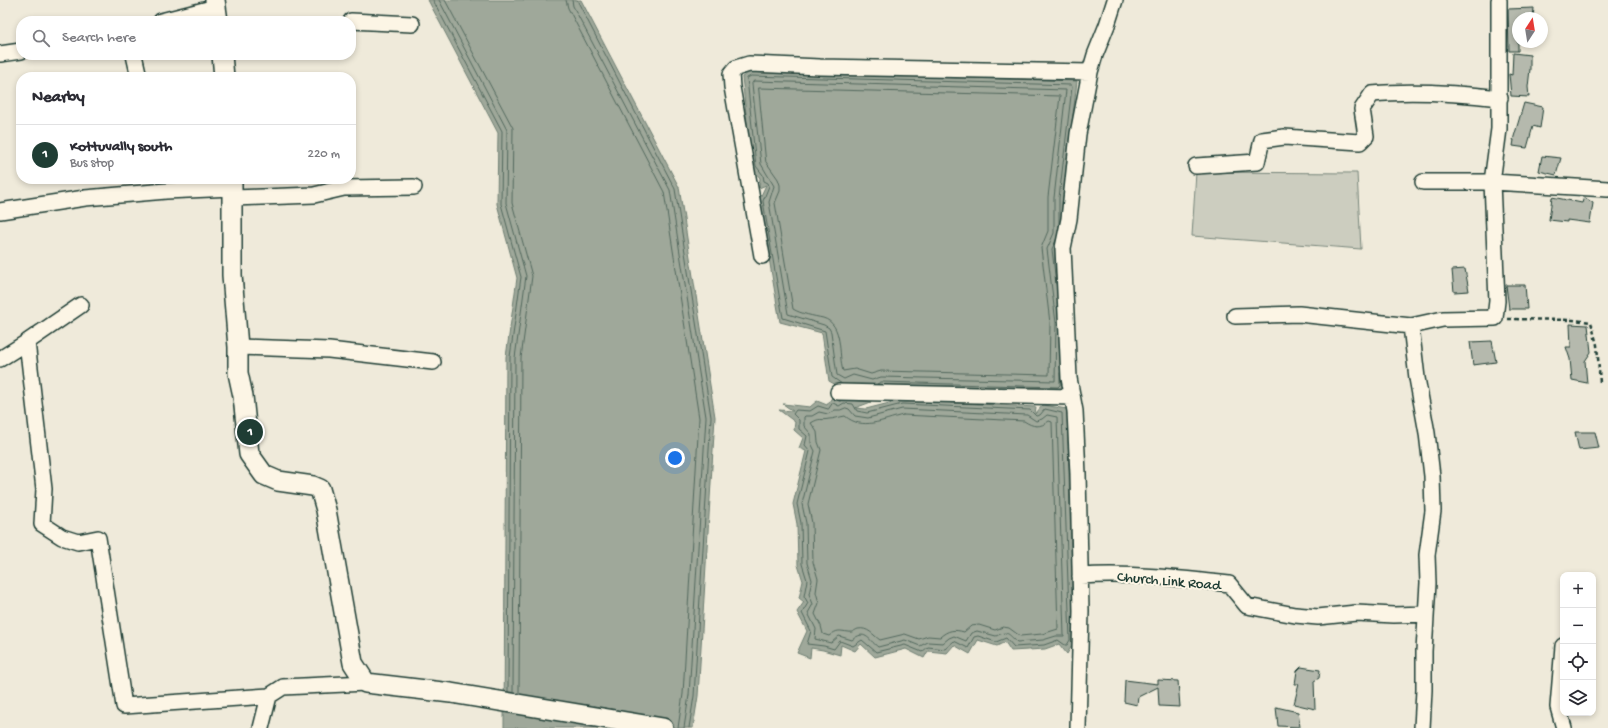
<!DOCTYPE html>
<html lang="en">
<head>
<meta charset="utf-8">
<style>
	body { margin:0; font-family:"Gochi Hand",sans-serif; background:#f7f7f7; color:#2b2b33 }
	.controls { position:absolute; right:12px; bottom:12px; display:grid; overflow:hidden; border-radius:8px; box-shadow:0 2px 6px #0003 }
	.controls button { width:36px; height:36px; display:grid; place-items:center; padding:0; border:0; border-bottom:1px solid #e1e1e2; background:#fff; color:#2b2b33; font:20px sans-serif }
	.compass { position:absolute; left:1512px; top:12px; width:36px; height:36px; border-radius:50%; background:#fff; box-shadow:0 2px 6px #0003; rotate:12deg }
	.you { position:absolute; left:675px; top:458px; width:14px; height:14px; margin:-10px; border:3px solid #fff; border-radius:50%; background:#1a73e8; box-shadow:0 0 0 6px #1a73e833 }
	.badge { display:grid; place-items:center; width:26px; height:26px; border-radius:50%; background:#1f3d34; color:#fff; font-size:13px; font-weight:700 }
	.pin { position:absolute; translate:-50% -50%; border:2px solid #fff; box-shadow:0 1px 4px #0006 }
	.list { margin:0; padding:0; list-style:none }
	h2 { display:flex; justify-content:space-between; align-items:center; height:52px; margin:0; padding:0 16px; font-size:17px }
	h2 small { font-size:13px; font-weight:400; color:#7c7c81 }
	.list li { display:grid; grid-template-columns:26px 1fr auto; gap:12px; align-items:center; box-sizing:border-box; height:60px; padding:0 16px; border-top:1px solid #e1e1e2 }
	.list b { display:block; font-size:15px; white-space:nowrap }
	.list p { margin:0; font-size:13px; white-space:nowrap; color:#7c7c81 }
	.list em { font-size:13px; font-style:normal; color:#7c7c81 }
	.icon { flex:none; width:22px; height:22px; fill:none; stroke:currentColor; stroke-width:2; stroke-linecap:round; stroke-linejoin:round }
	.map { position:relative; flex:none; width:1608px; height:728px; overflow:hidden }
	.search { position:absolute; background:#fff; box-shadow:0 2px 6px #0003; left:16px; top:16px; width:340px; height:44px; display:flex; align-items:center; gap:10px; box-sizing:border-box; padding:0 14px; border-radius:16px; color:#7c7c81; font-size:15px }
	.panel { position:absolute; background:#fff; box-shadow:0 2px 6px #0003; left:16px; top:72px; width:340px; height:112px; border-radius:16px }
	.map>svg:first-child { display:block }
	.green { fill:#cccdbf; stroke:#76857a }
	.water { fill:#9fa89a; stroke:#6c7d71 }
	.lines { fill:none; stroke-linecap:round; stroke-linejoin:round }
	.shore { stroke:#52685d; stroke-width:1 }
	.building { fill:#b5b9ad; stroke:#1f3d34 }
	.minor-casing { stroke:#1f3d34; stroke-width:18 }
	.major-casing { stroke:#1f3d34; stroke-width:22 }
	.path { stroke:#1f3d34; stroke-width:2.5; stroke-dasharray:4 3; stroke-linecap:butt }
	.minor { stroke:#fcf5e5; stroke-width:15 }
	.major { stroke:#fcf5e5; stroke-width:19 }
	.labels { text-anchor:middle; stroke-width:4; stroke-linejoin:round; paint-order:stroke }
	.street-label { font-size:15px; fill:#1f3d34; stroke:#fcf5e5 }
</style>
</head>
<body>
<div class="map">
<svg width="1608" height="728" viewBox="0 0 1608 728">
	<rect width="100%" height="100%" fill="#efeada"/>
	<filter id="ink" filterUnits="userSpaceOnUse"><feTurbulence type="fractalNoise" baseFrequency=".025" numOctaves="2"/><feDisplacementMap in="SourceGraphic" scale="8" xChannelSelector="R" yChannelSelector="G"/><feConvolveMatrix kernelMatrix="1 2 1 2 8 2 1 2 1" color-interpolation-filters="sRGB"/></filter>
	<g filter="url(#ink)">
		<path class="green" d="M1196,172L1357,173L1361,249L1192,236Z"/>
		<path class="water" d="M428,0H581L679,187L715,417L698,696L693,728H504L506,357L517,278L497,204L498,133Z
			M750,72L1077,81L1063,198L1064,391H876L853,384L845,390L829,381L822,333L780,322L759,200L766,185L759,188L760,178L752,168L742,77Z
			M833,396L840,402L841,399L871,402L855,408L866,409L901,400L1036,407L1035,414L1043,405L1067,409L1074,642L1067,654L1059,644L1045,649L1011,651L1005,642L997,646L978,640L970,654L954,645L947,653L928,651L924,658L906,649L875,657L861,644L855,651L841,645L840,655L823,650L811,648L810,658L797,653L807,631L797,612L804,602L799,598L803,581L798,565L797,524L793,504L806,451L799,448L803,438L794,430L795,422L779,410L793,411L783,404L810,407L817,401L827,405Z"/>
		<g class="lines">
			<path class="shore" d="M433,0L502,131L501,204L521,277L510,357L508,692
				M439,0L507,130L506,203L526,276L515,358L513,693
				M445,0L513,128L512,203L532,276L521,358L519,694
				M566,0L568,8L664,192L699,418L683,694L678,728
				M572,0L573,6L670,190L706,417L689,695L684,728
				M577,0L675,189L711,417L694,696L689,728
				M754,81L1066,90L1054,198V233L1047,249L1056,323L1055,381L881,377L872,380L853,375L844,379L837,375L831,332L829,328L824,325L788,314L769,202L774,186L761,164L752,84Z
				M759,88L1060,96L1048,197V231L1041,248L1050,323L1049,375L881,371L871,374L855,369L843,371C838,355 844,324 823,318C814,316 801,314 793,309L775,203L780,191V185L778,179L766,162Z
				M1056,240L1052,249L1056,284
				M842,384L832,377L825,331L783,318L763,201L769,186L768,183L764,181L763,175L756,166L747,78L751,76L1071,85L1072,87L1059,198V226
				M877,384L881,382L1058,387L1060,385V373
				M833,403L839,406L844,403L853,404L857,411L867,413L902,404L1030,410L1036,416L1040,415L1045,409L1062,413L1070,640L1067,645H1065L1058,640L1044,645L1014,647L1006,638L996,642L978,636L974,637L968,648L954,641L945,649L928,647L922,652L905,645L876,652L862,640L853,646L840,641L834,649L824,646L807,644L811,631L802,613L808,603L804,596L807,580L802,564L801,523L797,504L810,451L805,445L807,436L799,429V420L793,414L796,410L810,411L818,406L828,409Z
				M846,408L849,409L855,416L868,418L902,409L1027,415L1036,421L1042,419L1047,415L1057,417L1064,636H1056L1043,640L1017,642C1008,634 1008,630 996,636L977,631L971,633L966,641L954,636L949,638L943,643L928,642L920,646L905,640L878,647C868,639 865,629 852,640L839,636L831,643L815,639L816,629L808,613L813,604L809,594L812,580L807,563L806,523L802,504L815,451L811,443V434L804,426V417L805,416H812L819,412L828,414L835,410H840Z
				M903,415L1024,421C1033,427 1040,428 1049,421L1052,422L1058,629L1042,634L1020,636L1009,628L1003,627L995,630L979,625L971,626L964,632C954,629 948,630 940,637L928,636L919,639L905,634L880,640C873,635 868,627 858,629C855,630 852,633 849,632C839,631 838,629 829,636L823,634L821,626L815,614L819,603L816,592L818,579L813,562L812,523L808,504L821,450L818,442L817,432L811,423C821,417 820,421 829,419C834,419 839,417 845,416C863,431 882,420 903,415Z"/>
		</g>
		<path class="building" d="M1534,8L1533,18H1518V51H1509L1508,9Z
			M1513,53L1530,55V69L1528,87L1529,97L1511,96L1509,74L1512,75Z
			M1524,103L1543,107L1540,128L1533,126L1527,148L1513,146L1514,140H1513Z
			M1542,156L1561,158L1556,175L1539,171Z
			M1552,197L1582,203L1584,197L1593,203L1590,223L1567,220V222L1549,220Z
			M1465,269L1469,291L1454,292L1452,270Z
			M1506,285H1525L1527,309H1509Z
			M1570,324L1588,325L1591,352L1585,361L1587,383L1572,380L1570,359L1566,347H1571Z
			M1492,341L1496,362L1473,365L1470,342Z
			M1575,432H1595L1599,448L1579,450Z
			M1301,667L1320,670L1319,678L1314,681L1315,709L1294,704L1299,684H1295L1297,671Z
			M1125,680L1158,684V680L1178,681L1180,707L1159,706L1158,687L1138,697L1137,705L1124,702Z
			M1276,707L1298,712L1300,727L1278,726Z"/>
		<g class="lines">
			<g class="minor-casing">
				<path id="minor" d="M161,21L216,7
					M351,21L412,24
					M0,54L21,51
					M134,55L139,77
					M1196,166L1257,162L1262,140L1284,137L1360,142L1366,136L1362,109L1372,94C1414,90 1457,93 1500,98
					M1423,182H1492L1608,189
					M233,198L314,195L344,188L414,187
					M0,211L85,198L166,191L232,188
					M762,256L732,87L731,74L736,68L749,64L820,67L1090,72
					M1235,316L1299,314L1411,326
					M27,342L44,489L42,524L62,537L78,542L98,538L124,706L269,696
					M238,347L329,350L433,362
					M0,359L27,342L81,305
					M838,392L1072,397
					M1080,576C1130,573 1179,578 1229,584L1247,606L1295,615L1318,617L1356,613L1394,615L1426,614
					M1563,646L1558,707L1564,728
					M261,728L269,696L283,687L366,683
					M1078,728L1081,611L1078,474L1075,411L1069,378L1063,248L1069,219L1078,134L1090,72L1095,55L1107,25L1115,0
					M1422,728L1424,690V651L1428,583L1427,555L1433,511L1432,476L1427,433L1417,378L1411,326L1443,319L1495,318L1497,301L1492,182L1499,129V0"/>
			</g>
			<g class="major-casing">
				<path id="major" d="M215,0L218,21
					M222,55L224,77
					M232,179V275L238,347V373L243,396L249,454L264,475L278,481L313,486L320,489L326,510L353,663L366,683L451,693L663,728"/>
			</g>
			<path class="path" d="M1508,319L1573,320L1591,322L1597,345L1600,383"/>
			<use href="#minor" class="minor"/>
			<use href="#major" class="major"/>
		</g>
	</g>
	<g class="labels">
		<g class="street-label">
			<text transform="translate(1169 580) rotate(5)" y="5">Church Link Road</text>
		</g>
	</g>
</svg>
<div class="controls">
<button>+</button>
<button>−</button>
<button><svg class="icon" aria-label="locate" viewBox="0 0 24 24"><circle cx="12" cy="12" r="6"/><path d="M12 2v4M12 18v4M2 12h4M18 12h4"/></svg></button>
<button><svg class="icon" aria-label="layers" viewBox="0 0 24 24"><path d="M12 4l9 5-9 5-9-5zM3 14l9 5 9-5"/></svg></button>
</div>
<svg class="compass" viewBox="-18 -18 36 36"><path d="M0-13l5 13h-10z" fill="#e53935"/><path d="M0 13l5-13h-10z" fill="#7c7c81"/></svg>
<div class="you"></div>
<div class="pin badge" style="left:250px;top:432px">1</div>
<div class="search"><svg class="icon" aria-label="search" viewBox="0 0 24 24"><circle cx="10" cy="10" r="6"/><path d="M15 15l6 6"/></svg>Search here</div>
<section class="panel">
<h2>Nearby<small></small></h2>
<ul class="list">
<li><span class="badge">1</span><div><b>Kottuvally south</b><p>Bus stop</p></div><em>220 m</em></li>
</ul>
</section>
</div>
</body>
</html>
